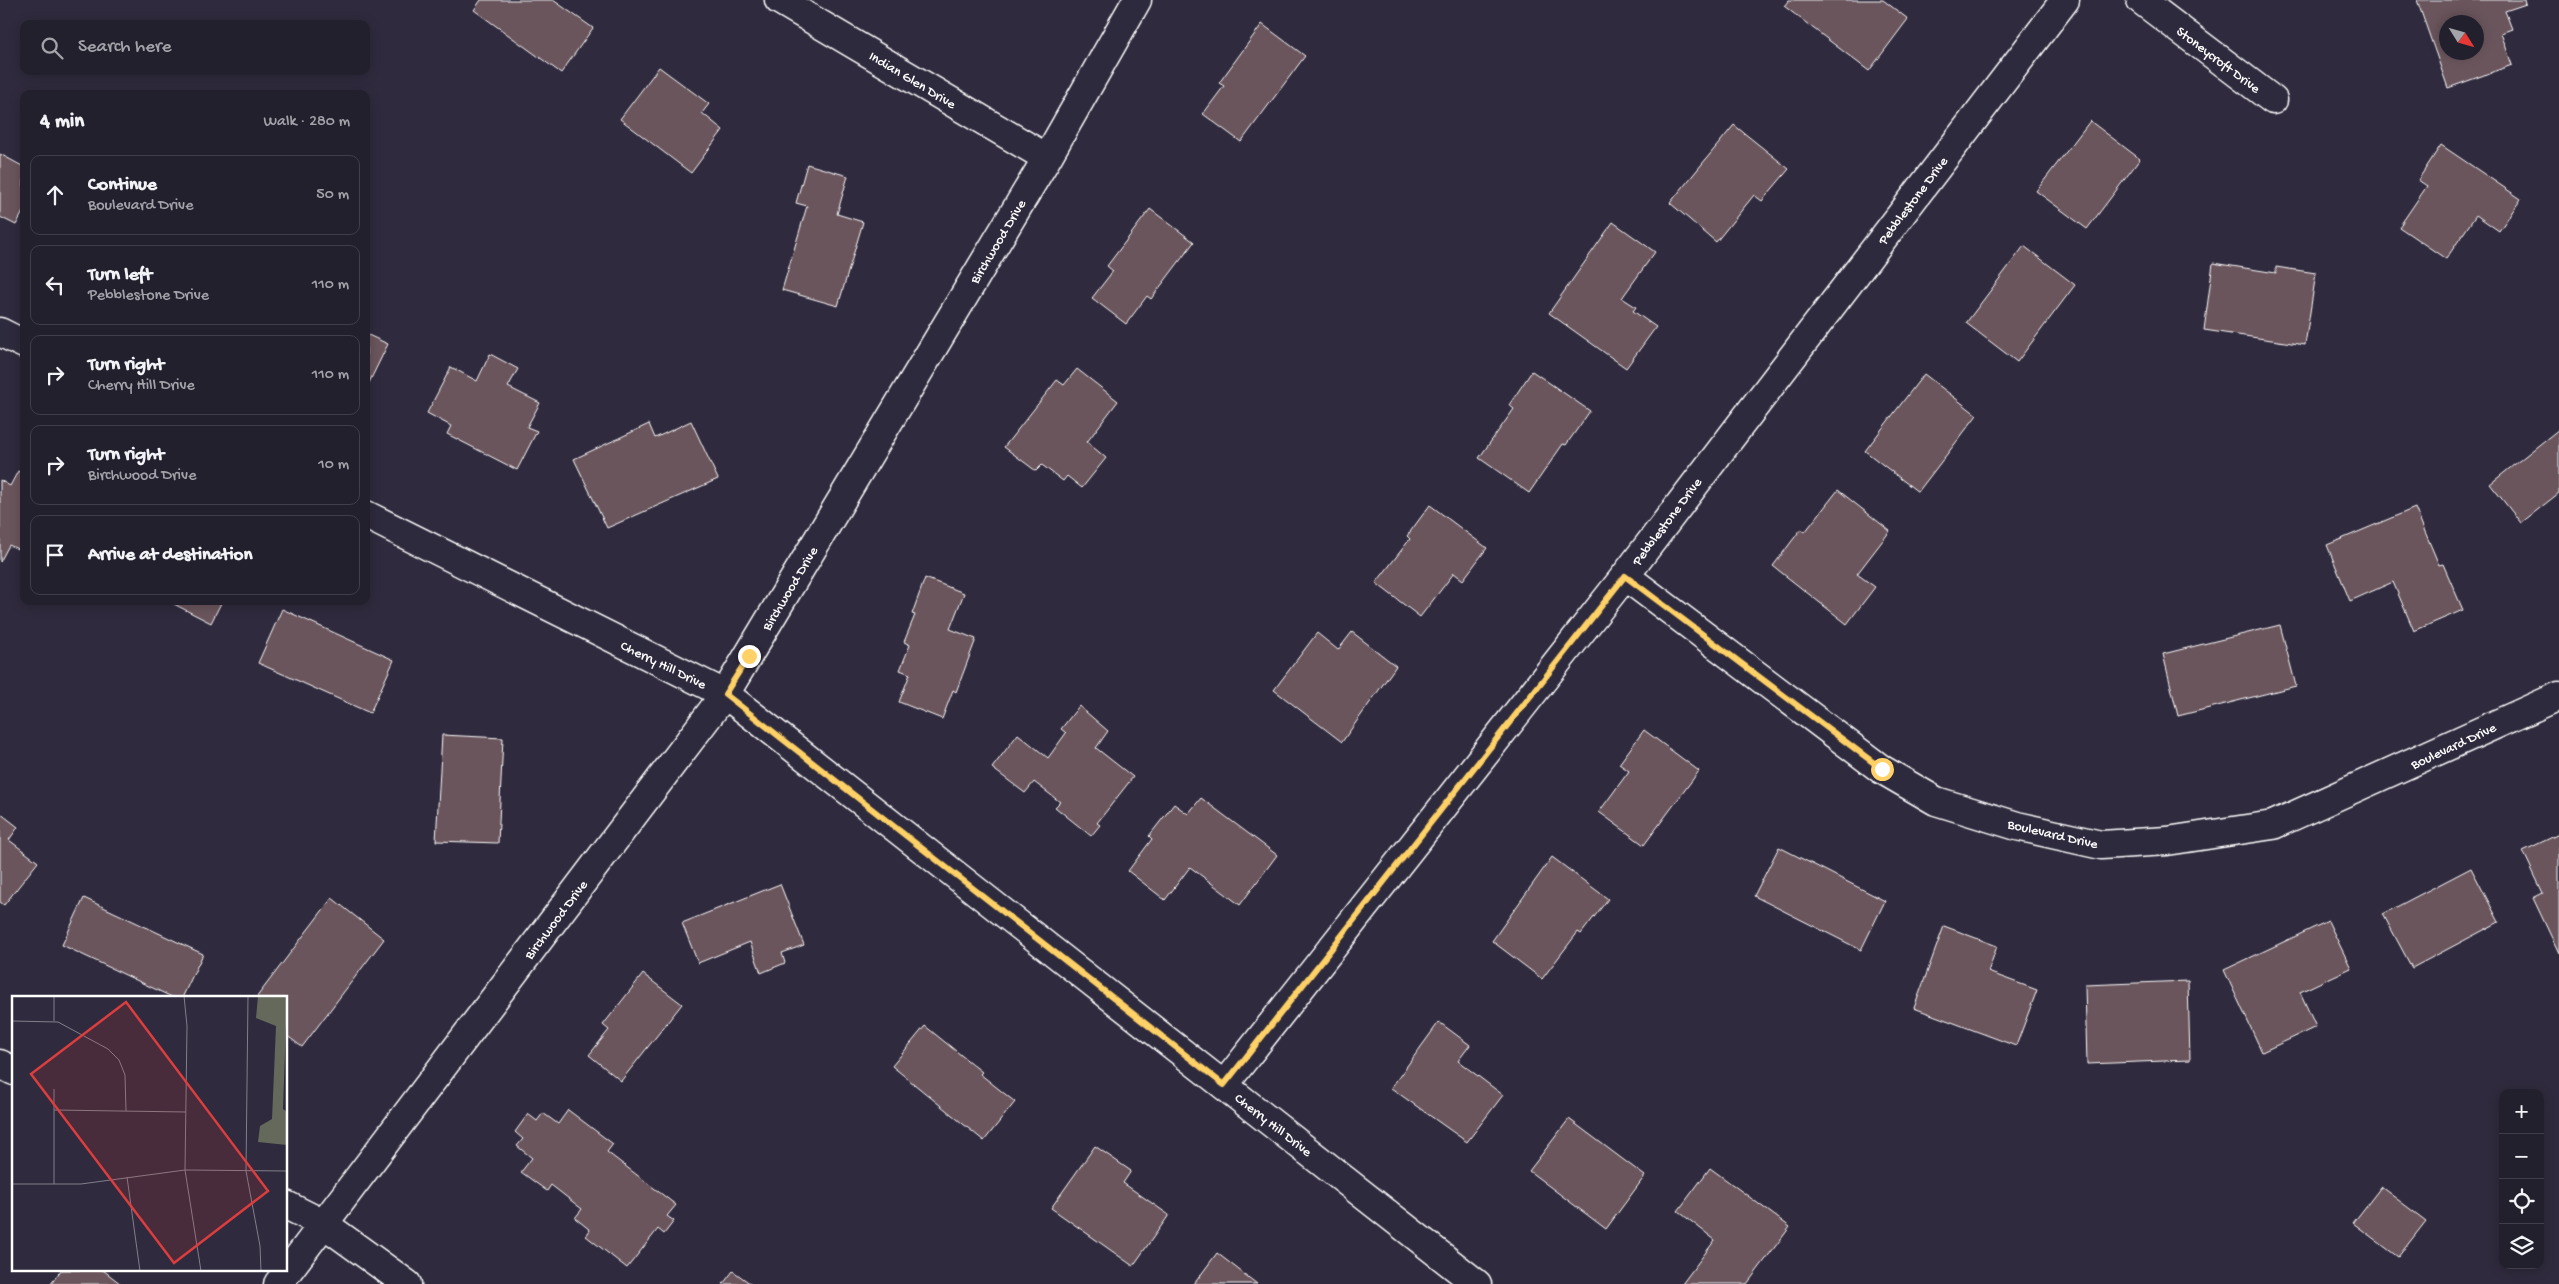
<!DOCTYPE html>
<html lang="en">
<head>
<meta charset="utf-8">
<style>
	body { margin:0; font-family:"Gochi Hand",sans-serif; background:#2f2d3a; color:#f1f3f6 }
	.controls { position:absolute; right:15px; bottom:15px; display:grid; overflow:hidden; border-radius:10px; box-shadow:0 2px 12px #0003 }
	.controls button { width:45px; height:45px; display:grid; place-items:center; padding:0; border:0; border-bottom:1px solid #403e4a; background:#23202e; color:#f1f3f6; font:25px sans-serif }
	.compass { position:absolute; left:2439px; top:15px; width:45px; height:45px; border-radius:50%; background:#23202e; box-shadow:0 2px 12px #0003; rotate:127deg }
	.stop { position:absolute; width:15px; height:15px; margin:-11px; border:4px solid #ffd166; border-radius:50%; background:#fff }
	.stop.end { background:#ffd166; border-color:#fff; box-shadow:0 1px 5px #0008 }
	.list { margin:0; padding:0; list-style:none }
	h2 { display:flex; justify-content:space-between; align-items:center; height:65px; margin:0; padding:0 20px; font-size:21px }
	h2 small { font-size:16px; font-weight:400; color:#a3a3aa }
	.list li { display:grid; grid-template-columns:32px 1fr auto; gap:15px; align-items:center; box-sizing:border-box; height:80px; margin:0 10px 10px; padding:0 10px; border:1px solid #403e4a; border-radius:10px }
	.list b { display:block; font-size:19px; white-space:nowrap }
	.list p { margin:0; font-size:16px; white-space:nowrap; color:#a3a3aa }
	.list em { font-size:16px; font-style:normal; color:#a3a3aa }
	.icon { flex:none; width:28px; height:28px; fill:none; stroke:currentColor; stroke-width:2; stroke-linecap:round; stroke-linejoin:round }
	.map { position:relative; flex:none; width:2559px; height:1284px; overflow:hidden }
	.search { position:absolute; background:#23202e; box-shadow:0 2px 12px #0003; left:20px; top:20px; width:350px; height:55px; display:flex; align-items:center; gap:12px; box-sizing:border-box; padding:0 18px; border-radius:10px; color:#a3a3aa; font-size:19px }
	.panel { position:absolute; background:#23202e; box-shadow:0 2px 12px #0003; left:20px; top:90px; width:350px; height:515px; border-radius:10px }
	.map>svg:first-child { display:block }
	.building { fill:#6b545c; stroke:#fff; fill-rule:evenodd }
	.lines { fill:none; stroke-linecap:round; stroke-linejoin:round }
	.minor-casing { stroke:#fff; stroke-width:31 }
	.minor { stroke:#2f2a3d; stroke-width:28 }
	.route { stroke:#ffd166; stroke-width:6 }
	.labels { text-anchor:middle; stroke-width:4.5; stroke-linejoin:round; paint-order:stroke }
	.street-label { font-size:14px; fill:#fff; stroke:#2f2a3d }
	.inset-road { fill:none; stroke:#827f8b; stroke-width:1 }
	.view { fill:#da3e3e; fill-opacity:0.15; stroke:#da3e3e; stroke-width:2.5 }
	.inset-edge { fill:none; stroke:#fff; stroke-width:2.5 }
</style>
</head>
<body>
<div class="map">
<svg width="2559" height="1284" viewBox="0 0 2559 1284">
	<rect width="100%" height="100%" fill="#2f2a3d"/>
	<filter id="ink" filterUnits="userSpaceOnUse"><feTurbulence type="fractalNoise" baseFrequency=".02" numOctaves="2"/><feDisplacementMap in="SourceGraphic" scale="10" xChannelSelector="R" yChannelSelector="G"/><feConvolveMatrix kernelMatrix="1 2 1 2 8 2 1 2 1" color-interpolation-filters="sRGB"/></filter>
	<g filter="url(#ink)">
		<path class="building" d="M481,0H553L593,28L561,73L474,10Z
			M1789,0H1883L1908,19L1869,71L1784,6Z
			M2417,0H2525L2526,4L2505,11L2512,29L2501,33L2512,65L2448,88ZM2446,22H2476V52H2446Z
			M1262,24L1305,56L1241,142L1203,114L1224,86L1219,83Z
			M659,67L709,104L702,113L723,130L691,173L620,119Z
			M2090,121L2140,159L2087,229L2036,191Z
			M1734,125L1789,169L1762,201L1754,195L1716,242L1670,203Z
			M2441,145L2521,199L2499,231L2476,215L2446,259L2399,227L2427,186L2418,180Z
			M0,154L24,167V210L16,225L0,217Z
			M807,164L848,176L837,214L863,222L838,306L782,290L807,206L796,203Z
			M1150,209L1194,242L1151,299L1147,296L1126,324L1092,298L1113,271L1107,266Z
			M1613,222L1655,252L1622,298L1636,307L1633,311L1656,327L1626,368L1549,313Z
			M2024,246L2075,285L2017,362L1966,323Z
			M2213,263L2276,273V267L2316,273L2305,345L2204,330Z
			M366,334L388,344L366,389Z
			M490,354L518,369L508,387L540,403L527,427L537,431L517,470L447,434L451,426L427,413L451,367L477,381Z
			M1077,369L1118,401L1087,442L1106,458L1082,488L1067,476L1063,481L1042,465L1036,471L1004,447L1057,380L1064,385Z
			M1532,371L1590,411L1566,445L1563,444L1529,493L1479,458L1514,409L1509,405Z
			M1924,374L1977,415L1918,492L1865,451Z
			M691,421L718,479L607,528L574,459L649,424L655,438Z
			M2559,429V493L2521,523L2490,484Z
			M18,471L24,474V552L9,545L0,562V480L10,486Z
			M1838,490L1890,531L1857,574L1875,587L1847,624L1773,566L1801,529L1805,532Z
			M1430,505L1487,548L1463,580L1454,573L1420,617L1376,583L1410,539L1407,536Z
			M2415,508L2439,565L2443,564L2463,610L2414,631L2393,582L2350,601L2327,545Z
			M925,578L964,593L950,629L976,639L956,692L953,690L942,719L899,702L910,674L900,670L910,645L904,642L915,615L912,614Z
			M168,601H222L211,623Z
			M282,609L394,660L370,713L258,663Z
			M2280,625L2296,686L2178,716L2163,654Z
			M1352,632L1396,666L1342,742L1274,690L1317,633L1338,650Z
			M1079,706L1108,731L1096,748L1133,777L1097,823L1100,825L1091,836L1055,807L1060,802L1034,782L1025,793L992,768L1018,734L1048,758L1066,733L1061,729Z
			M1644,730L1699,771L1644,845L1599,812L1629,771L1619,764Z
			M442,735L503,738L498,843L436,841Z
			M1201,798L1277,855L1240,905L1190,867L1165,900L1128,871L1152,839L1149,836L1174,804L1188,814Z
			M0,813L18,827L9,840L38,862L4,905L0,902Z
			M2559,834V953L2533,898L2543,893L2523,851Z
			M1779,847L1885,901L1861,950L1754,896Z
			M1552,857L1608,899L1581,934L1578,932L1542,979L1492,941Z
			M2471,868L2499,922L2412,968L2383,914Z
			M780,884L804,945L782,953L785,963L761,973L750,942L698,963L682,923Z
			M84,898L203,954L182,998H174L62,945Z
			M332,898L384,939L302,1047L286,1035V998H256Z
			M2328,921L2351,968L2300,992L2316,1027L2262,1052L2224,970Z
			M1944,926L1997,946L1988,972L2037,990L2016,1046L1914,1008Z
			M643,974L682,1004L621,1081L589,1055L609,1030L603,1025Z
			M2188,981L2190,1060L2087,1064L2085,985Z
			M1439,1022L1470,1045L1458,1061L1503,1095L1467,1142L1391,1088Z
			M925,1026L982,1072L980,1074L1015,1102L984,1141L892,1066Z
			M568,1110L613,1144L607,1152L676,1205L667,1216L674,1221L664,1234L658,1229L627,1268L586,1236L590,1230L575,1218L582,1209L551,1185L547,1191L521,1172L532,1158L517,1146L523,1139L515,1132L528,1114L537,1121L543,1113L558,1124Z
			M1569,1119L1645,1176L1606,1229L1529,1171Z
			M1095,1146L1131,1171L1123,1183L1169,1215L1133,1266L1051,1208Z
			M1710,1168L1790,1227L1747,1284H1682L1715,1240L1678,1211Z
			M2381,1187L2426,1221L2398,1257L2353,1223Z
			M1217,1253L1257,1284H1194Z
			M61,1270H103L121,1284H51Z
			M733,1271L751,1284H723Z"/>
		<g class="lines">
			<g class="minor-casing">
				<path id="minor" d="M779,0L1047,158
					M2141,0L2273,100
					M0,332L24,344
					M366,515L725,694L1477,1284
					M1625,576L1881,769L1936,801L2017,826L2101,845L2167,841L2273,825L2559,696
					M0,1064L14,1071
					M1224,1085L1625,576L2065,0
					M286,1205L324,1224L407,1284
					M278,1284L725,694L1047,158L1137,0"/>
			</g>
			<use href="#minor" class="minor"/>
		</g>
	</g>
	<g class="lines" filter="url(#ink)">
		<path class="route" d="M749,656L725,694L1224,1085L1625,576L1882,769"/>
	</g>
	<g class="labels">
		<g class="street-label">
			<text transform="translate(2219 59) rotate(37)" y="5">Stoneycroft Drive</text>
			<text transform="translate(913 79) rotate(31)" y="5">Indian Glen Drive</text>
			<text transform="translate(1912 200) rotate(-53)" y="5">Pebblestone Drive</text>
			<text transform="translate(997 241) rotate(-59)" y="5">Birchwood Drive</text>
			<text transform="translate(1666 521) rotate(-53)" y="5">Pebblestone Drive</text>
			<text transform="translate(789 588) rotate(-59)" y="5">Birchwood Drive</text>
			<text transform="translate(664 664) rotate(26)" y="5">Cherry Hill Drive</text>
			<text transform="translate(2453 745) rotate(-25)" y="5">Boulevard Drive</text>
			<text transform="translate(2053 833) rotate(13)" y="5">Boulevard Drive</text>
			<text transform="translate(555 919) rotate(-53)" y="5">Birchwood Drive</text>
			<text transform="translate(1274 1124) rotate(38)" y="5">Cherry Hill Drive</text>
		</g>
	</g>
	<g transform="translate(12 996)">
		<rect width="275" height="275" fill="#2f2a3d"/>
		<path d="M246,0H275L271,113L275,116V149L246,146L248,130L260,123L264,30L244,22Z" fill="#64695c"/>
		<path class="inset-road" d="M42,0V25M172,0L175,30L173,174L189,275M236,0L234,175L248,250L249,275M0,25L46,26L96,53L107,64L113,79L114,115M42,114L174,116M115,181L128,275M0,188H69L173,174L275,175M42,188V93"/>
		<path class="view" d="M114,6L256,195L162,267L19,78Z"/>
		<rect width="275" height="275" class="inset-edge"/>
	</g>
</svg>
<div class="controls">
<button>+</button>
<button>−</button>
<button><svg class="icon" aria-label="locate" viewBox="0 0 24 24"><circle cx="12" cy="12" r="6"/><path d="M12 2v4M12 18v4M2 12h4M18 12h4"/></svg></button>
<button><svg class="icon" aria-label="layers" viewBox="0 0 24 24"><path d="M12 4l9 5-9 5-9-5zM3 14l9 5 9-5"/></svg></button>
</div>
<svg class="compass" viewBox="-18 -18 36 36"><path d="M0-13l5 13h-10z" fill="#e53935"/><path d="M0 13l5-13h-10z" fill="#a3a3aa"/></svg>
<div class="stop" style="left:1882px;top:769px"></div>
<div class="stop end" style="left:749px;top:656px"></div>
<div class="search"><svg class="icon" aria-label="search" viewBox="0 0 24 24"><circle cx="10" cy="10" r="6"/><path d="M15 15l6 6"/></svg>Search here</div>
<section class="panel">
<h2>4 min<small>Walk · 280 m</small></h2>
<ul class="list">
<li><svg class="icon" aria-label="ahead" viewBox="0 0 24 24"><path d="M12 20V5M6 11l6-6 6 6"/></svg><div><b>Continue</b><p>Boulevard Drive</p></div><em>50 m</em></li>
<li><svg class="icon" aria-label="left" viewBox="0 0 24 24"><path d="M17 20v-9H6M10 6l-5 5 5 5"/></svg><div><b>Turn left</b><p>Pebblestone Drive</p></div><em>110 m</em></li>
<li><svg class="icon" aria-label="right" viewBox="0 0 24 24"><path d="M7 20v-9h11M14 6l5 5-5 5"/></svg><div><b>Turn right</b><p>Cherry Hill Drive</p></div><em>110 m</em></li>
<li><svg class="icon" aria-label="right" viewBox="0 0 24 24"><path d="M7 20v-9h11M14 6l5 5-5 5"/></svg><div><b>Turn right</b><p>Birchwood Drive</p></div><em>10 m</em></li>
<li><svg class="icon" aria-label="arrive" viewBox="0 0 24 24"><path d="M6 21V4h12l-3 4 3 4H6"/></svg><div><b>Arrive at destination</b></div></li>
</ul>
</section>
</div>
</body>
</html>
